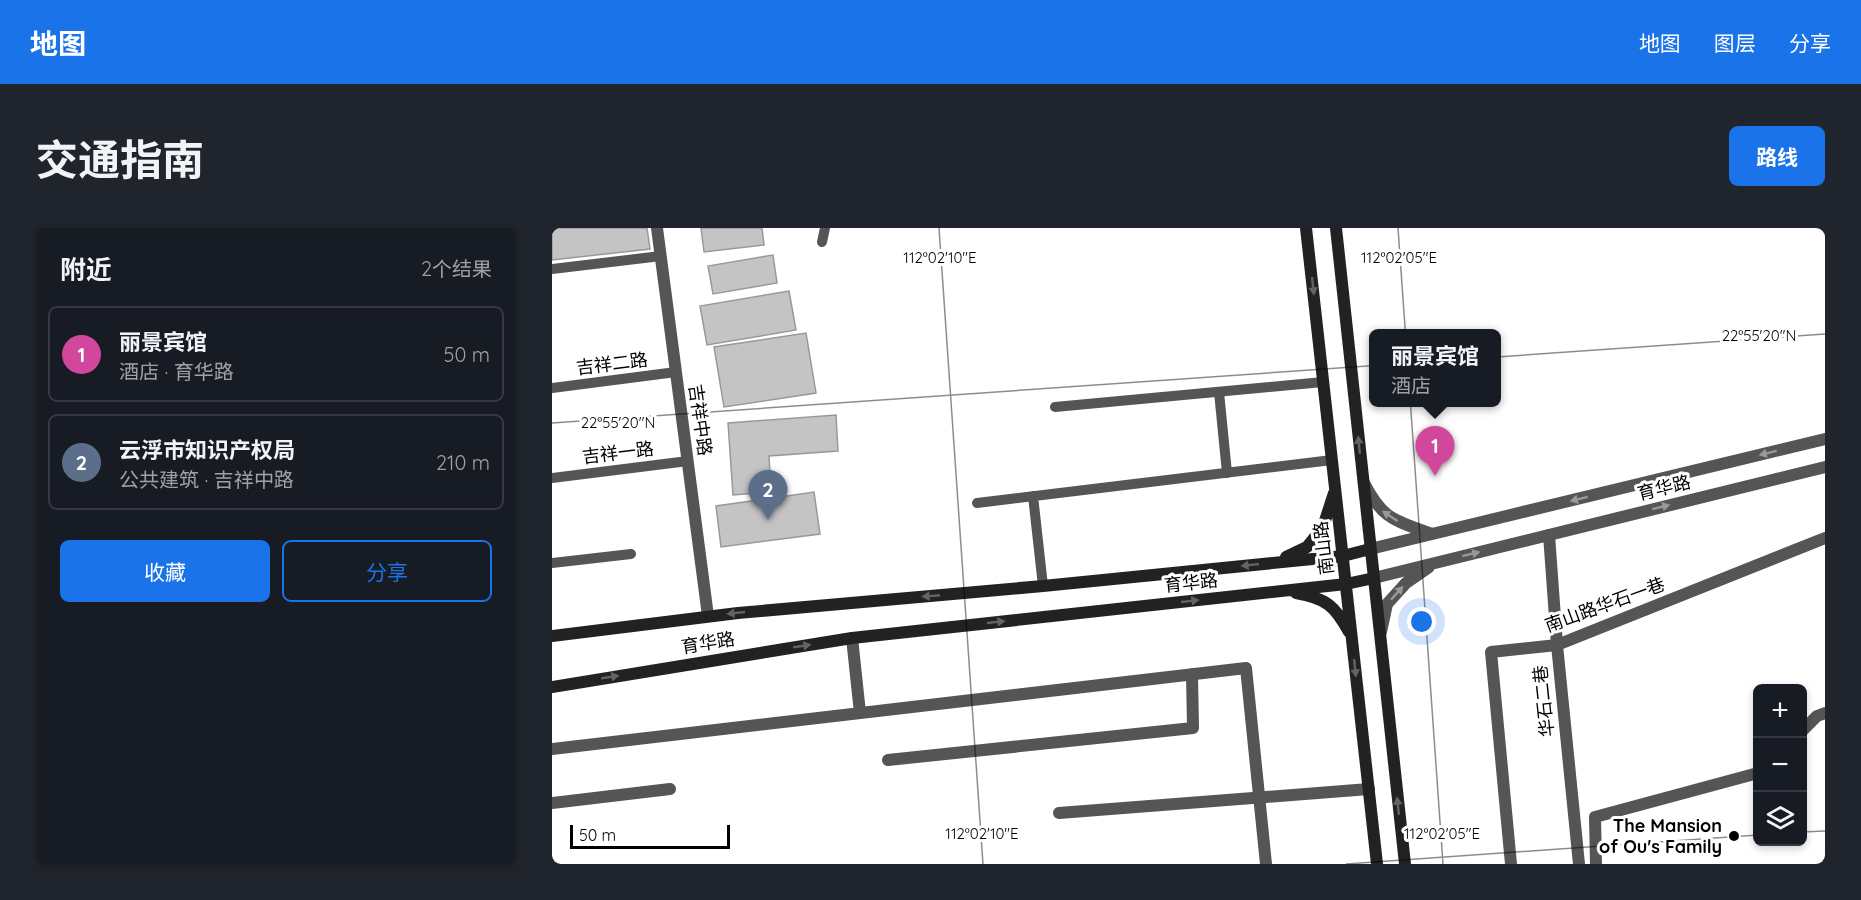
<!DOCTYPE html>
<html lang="zh">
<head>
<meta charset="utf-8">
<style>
	body { margin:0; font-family:Quicksand,"Noto Sans SC",sans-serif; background:#20242c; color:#f1f3f6 }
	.controls { position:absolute; right:18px; bottom:18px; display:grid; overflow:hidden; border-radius:9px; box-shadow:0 3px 9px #0003 }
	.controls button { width:54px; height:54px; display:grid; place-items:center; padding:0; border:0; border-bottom:2px solid #363941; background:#171b24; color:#f1f3f6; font:30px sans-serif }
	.scale { position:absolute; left:18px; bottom:15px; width:160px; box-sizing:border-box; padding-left:6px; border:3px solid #000; border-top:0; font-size:16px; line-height:21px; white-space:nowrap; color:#000; -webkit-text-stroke:4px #fff; paint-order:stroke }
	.you { position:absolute; left:870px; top:394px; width:21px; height:21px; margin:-15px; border:4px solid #fff; border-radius:50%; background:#1a73e8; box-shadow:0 0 0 9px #1a73e833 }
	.badge { display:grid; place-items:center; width:39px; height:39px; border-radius:50%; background:#1a73e8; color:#fff; font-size:20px; font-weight:700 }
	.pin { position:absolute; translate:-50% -50px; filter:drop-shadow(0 2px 3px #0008) }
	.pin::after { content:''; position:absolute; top:32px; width:21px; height:18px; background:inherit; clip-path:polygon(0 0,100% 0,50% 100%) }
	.popup { position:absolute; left:817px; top:101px; width:132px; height:78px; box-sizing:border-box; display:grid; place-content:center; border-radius:9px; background:#171b24; filter:drop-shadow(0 2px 4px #0005); font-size:20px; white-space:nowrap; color:#9ea1a6 }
	.popup b { font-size:22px; color:#f1f3f6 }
	.popup::after { content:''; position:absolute; left:50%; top:100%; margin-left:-12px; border:12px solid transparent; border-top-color:#171b24 }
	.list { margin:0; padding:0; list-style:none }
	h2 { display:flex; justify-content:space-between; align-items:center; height:78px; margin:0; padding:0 24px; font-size:26px }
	h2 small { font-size:20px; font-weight:400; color:#9ea1a6 }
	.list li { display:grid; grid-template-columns:39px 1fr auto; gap:18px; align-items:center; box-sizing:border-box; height:96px; margin:0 12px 12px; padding:0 12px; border:2px solid #363941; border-radius:9px }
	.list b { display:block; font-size:22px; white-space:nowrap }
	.list p { margin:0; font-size:20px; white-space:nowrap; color:#9ea1a6 }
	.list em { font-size:20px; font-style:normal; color:#9ea1a6 }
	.actions { display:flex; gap:12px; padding:18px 24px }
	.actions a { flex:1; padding:14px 0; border:2px solid #1a73e8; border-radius:9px; text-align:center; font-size:21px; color:#1a73e8 }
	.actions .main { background:#1a73e8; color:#fff }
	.icon { flex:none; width:33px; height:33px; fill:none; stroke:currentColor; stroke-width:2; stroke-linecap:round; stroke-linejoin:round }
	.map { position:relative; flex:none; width:1273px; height:636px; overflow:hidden; border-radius:9px }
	header { display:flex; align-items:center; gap:36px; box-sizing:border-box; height:84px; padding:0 30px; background:#1a73e8; color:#fff }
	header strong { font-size:28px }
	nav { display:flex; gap:33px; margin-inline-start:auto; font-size:21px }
	.intro { display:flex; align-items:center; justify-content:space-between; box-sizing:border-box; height:144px; padding:0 36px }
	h1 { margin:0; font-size:42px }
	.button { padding:15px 27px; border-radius:9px; background:#1a73e8; color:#fff; font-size:21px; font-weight:700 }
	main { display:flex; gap:36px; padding:0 36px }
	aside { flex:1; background:#171b24; border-radius:9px; box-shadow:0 3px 9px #0003 }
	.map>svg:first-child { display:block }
	.building { fill:#c4c4c4; stroke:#999; stroke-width:1.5 }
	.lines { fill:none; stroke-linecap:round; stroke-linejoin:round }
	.service { stroke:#555; stroke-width:10 }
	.minor { stroke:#555; stroke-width:12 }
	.tertiary { stroke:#555; stroke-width:12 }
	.secondary { stroke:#222; stroke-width:12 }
	.oneway { fill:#646464 }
	.oneway2 { fill:#999 }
	.ticks { fill:none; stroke:#000; stroke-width:1.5; stroke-opacity:0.45 }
	.poi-dot { fill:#000; stroke:#fff; stroke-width:2 }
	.labels { text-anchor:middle; stroke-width:6; stroke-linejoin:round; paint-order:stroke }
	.street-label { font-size:18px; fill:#000; stroke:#fff }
	.poi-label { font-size:18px; font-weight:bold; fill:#000; stroke:#fff; text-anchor:end }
	.ticks-label { font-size:15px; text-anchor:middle; fill:#000; stroke:#fff; stroke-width:6; stroke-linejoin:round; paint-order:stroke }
</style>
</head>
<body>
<header>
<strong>地图</strong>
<nav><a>地图</a><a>图层</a><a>分享</a></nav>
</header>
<div class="intro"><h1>交通指南</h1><a class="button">路线</a></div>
<main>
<aside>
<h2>附近<small>2个结果</small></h2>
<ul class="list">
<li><span class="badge" style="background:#d1479c">1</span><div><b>丽景宾馆</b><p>酒店 · 育华路</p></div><em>50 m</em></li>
<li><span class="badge" style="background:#5c6f8a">2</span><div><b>云浮市知识产权局</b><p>公共建筑 · 吉祥中路</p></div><em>210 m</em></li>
</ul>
<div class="actions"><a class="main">收藏</a><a>分享</a></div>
</aside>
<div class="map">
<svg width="1273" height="636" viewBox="0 0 1273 636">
	<rect width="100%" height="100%" fill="#fff"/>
	<path class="building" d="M0,0H95L98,21L0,32Z
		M149,0H210L212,17L152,24Z
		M221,27L225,55L161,66L156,38Z
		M237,63L244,102L155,117L148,78Z
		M254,105L264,165L172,179L162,119Z
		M284,187L286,223L217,228L219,264L181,267L176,195Z
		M262,264L268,306L169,319L164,278Z"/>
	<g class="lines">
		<path class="service" d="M270,14L273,0
			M0,41L109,28
			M0,160L124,144
			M667,164L675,245
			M503,179L771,154
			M0,250L136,233
			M481,268L491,358
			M425,275L780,232
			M0,335L79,326"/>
		<path class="minor" d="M105,0L156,388
			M997,307L1005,417L1027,636
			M300,410L308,485
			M1250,503L1265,488L1273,485
			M0,521L694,440L714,636
			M336,532L641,500L640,446
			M0,575L118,561
			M507,585L817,561
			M959,636L939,424L1005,417L1273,310
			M1044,636L1043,589L1206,545"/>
		<path class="tertiary" d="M812,255C831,292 842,292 880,306
			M818,321L1273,211
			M822,350L1273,239
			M829,404L835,376L854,355L877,339"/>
		<path class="secondary" d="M754,0L825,636
			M784,0L853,636
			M734,329L755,319L771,299L782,265
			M744,365C774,370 783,378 797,404
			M0,408L186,385L491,358L791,328L818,321
			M0,459L300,410L794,356L822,350"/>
	</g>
	<defs><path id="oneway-solid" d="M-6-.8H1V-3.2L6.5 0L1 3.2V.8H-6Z" transform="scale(1.5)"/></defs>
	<g class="oneway">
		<use href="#oneway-solid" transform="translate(761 58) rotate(84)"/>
		<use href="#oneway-solid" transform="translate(807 217) rotate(-96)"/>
		<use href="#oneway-solid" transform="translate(698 337) rotate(174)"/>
		<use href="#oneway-solid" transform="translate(379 368) rotate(175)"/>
		<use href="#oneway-solid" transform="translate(638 373) rotate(-6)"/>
		<use href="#oneway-solid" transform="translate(184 385) rotate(174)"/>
		<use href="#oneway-solid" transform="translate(444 394) rotate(-6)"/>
		<use href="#oneway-solid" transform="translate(250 418) rotate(-9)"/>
		<use href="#oneway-solid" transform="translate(803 440) rotate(84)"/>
		<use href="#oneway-solid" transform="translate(58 449) rotate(-9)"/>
		<use href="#oneway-solid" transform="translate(846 578) rotate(-96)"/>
	</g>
	<g class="oneway2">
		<use href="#oneway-solid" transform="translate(1216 225) rotate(166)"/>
		<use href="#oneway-solid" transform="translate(1027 271) rotate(166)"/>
		<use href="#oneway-solid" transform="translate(1109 279) rotate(-14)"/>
		<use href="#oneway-solid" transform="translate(838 288) rotate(-147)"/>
		<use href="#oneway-solid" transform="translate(919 326) rotate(-14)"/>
		<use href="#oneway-solid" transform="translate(845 365) rotate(-48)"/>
	</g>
	<path class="ticks" d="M387,0L431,636M846,0L891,636M0,195L1273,106M1250,604L1273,603M794,636L1206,607"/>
	<circle class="poi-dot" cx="1182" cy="608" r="6"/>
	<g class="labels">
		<g class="street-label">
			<text transform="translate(60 136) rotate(-7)" y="6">吉祥二路</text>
			<text transform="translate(148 192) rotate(82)" y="6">吉祥中路</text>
			<text transform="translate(66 225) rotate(-7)" y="6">吉祥一路</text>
			<text transform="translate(1112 260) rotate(-14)" y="6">育华路</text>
			<text transform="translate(772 320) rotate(-97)" y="6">南山路</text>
			<text transform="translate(639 355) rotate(-6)" y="6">育华路</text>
			<text transform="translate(1053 377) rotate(-20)" y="6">南山路华石一巷</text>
			<text transform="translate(156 415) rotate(-9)" y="6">育华路</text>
			<text transform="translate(992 473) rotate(-96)" y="6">华石二巷</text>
		</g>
		<g class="poi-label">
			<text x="1170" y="604">The Mansion<tspan x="1170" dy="21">of Ou's Family</tspan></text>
		</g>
	</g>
	<g class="ticks-label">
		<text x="388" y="35">112°02'10"E</text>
		<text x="847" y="35">112°02'05"E</text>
		<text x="1207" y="113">22°55'20"N</text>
		<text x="66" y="200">22°55'20"N</text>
		<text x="430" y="611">112°02'10"E</text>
		<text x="890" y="611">112°02'05"E</text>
	</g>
</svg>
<div class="controls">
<button>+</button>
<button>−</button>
<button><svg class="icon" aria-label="layers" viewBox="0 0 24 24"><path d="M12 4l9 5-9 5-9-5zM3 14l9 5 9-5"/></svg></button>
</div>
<div class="scale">50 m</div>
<div class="you"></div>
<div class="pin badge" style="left:883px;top:248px;background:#d1479c">1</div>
<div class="popup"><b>丽景宾馆</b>酒店</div>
<div class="pin badge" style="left:216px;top:292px;background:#5c6f8a">2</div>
</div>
</main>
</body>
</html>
